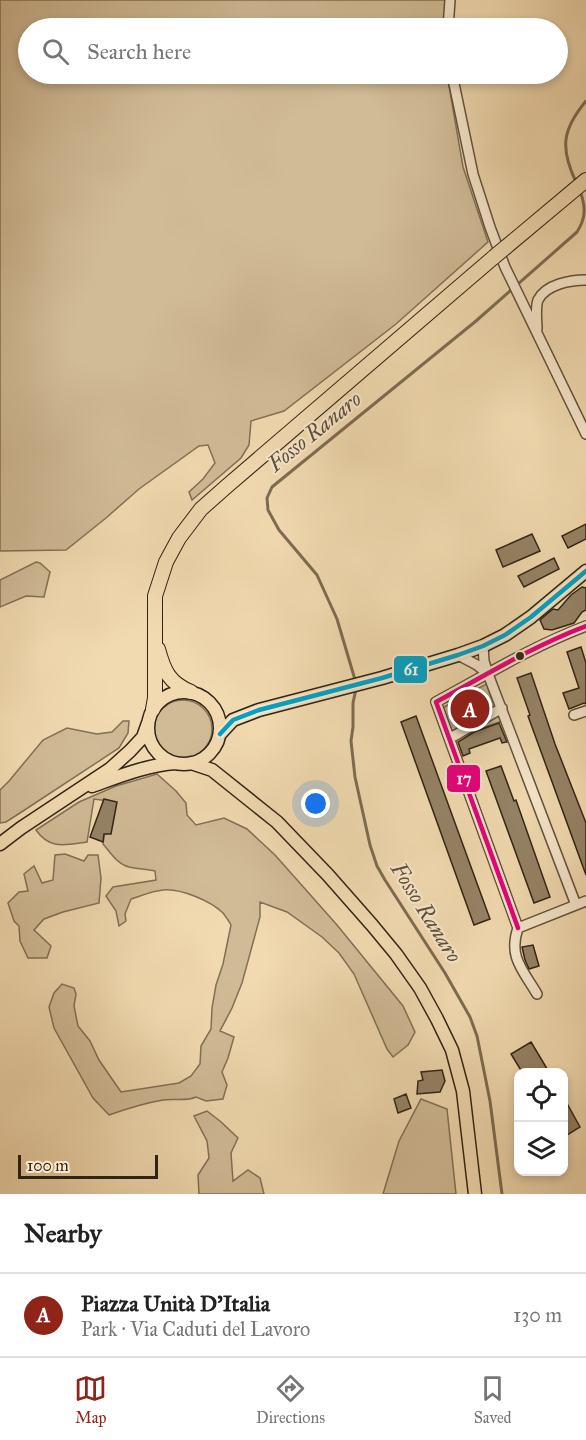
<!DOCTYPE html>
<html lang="en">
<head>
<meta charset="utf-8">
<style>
	body { margin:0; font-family:"IM FELL Great Primer",serif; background:#f6f6f6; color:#222 }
	.controls { position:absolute; right:18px; bottom:18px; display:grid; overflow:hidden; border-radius:12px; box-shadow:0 3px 9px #0003 }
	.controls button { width:54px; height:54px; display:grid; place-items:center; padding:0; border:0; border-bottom:2px solid #e0e0e0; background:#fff; color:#222; font:30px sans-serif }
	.scale { position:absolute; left:18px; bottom:15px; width:140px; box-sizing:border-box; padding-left:6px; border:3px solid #312415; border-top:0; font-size:16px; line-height:21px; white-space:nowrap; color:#312415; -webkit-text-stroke:4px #f7e7cc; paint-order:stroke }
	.you { position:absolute; left:316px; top:804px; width:21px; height:21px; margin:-15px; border:4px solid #fff; border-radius:50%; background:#1a73e8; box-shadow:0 0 0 9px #1a73e833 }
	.badge { display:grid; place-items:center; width:39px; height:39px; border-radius:50%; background:#8f2418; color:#fff; font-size:20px; font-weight:700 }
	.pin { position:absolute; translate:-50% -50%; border:3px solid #fff; box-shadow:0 2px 6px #0006 }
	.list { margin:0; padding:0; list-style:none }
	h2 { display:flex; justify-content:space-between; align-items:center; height:78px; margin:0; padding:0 24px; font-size:26px }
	h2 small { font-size:20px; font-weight:400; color:#767676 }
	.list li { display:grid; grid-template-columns:39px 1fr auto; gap:18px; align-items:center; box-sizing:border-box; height:84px; padding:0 24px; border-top:2px solid #e0e0e0 }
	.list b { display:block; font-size:22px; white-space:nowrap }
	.list p { margin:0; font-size:20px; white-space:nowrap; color:#767676 }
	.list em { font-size:20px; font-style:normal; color:#767676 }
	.icon { flex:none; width:33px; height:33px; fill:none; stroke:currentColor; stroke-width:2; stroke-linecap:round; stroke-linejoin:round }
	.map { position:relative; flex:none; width:586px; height:1194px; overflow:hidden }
	.search { position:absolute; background:#fff; box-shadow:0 3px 9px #0003; left:18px; right:18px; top:18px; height:66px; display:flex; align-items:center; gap:15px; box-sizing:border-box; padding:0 21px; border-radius:33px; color:#767676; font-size:22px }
	.sheet { height:162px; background:#fff }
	nav { display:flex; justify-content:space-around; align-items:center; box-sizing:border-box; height:84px; border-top:2px solid #e0e0e0; background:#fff; font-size:16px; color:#767676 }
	nav a { display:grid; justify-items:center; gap:3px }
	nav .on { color:#8f2418 }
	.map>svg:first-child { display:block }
	.green { fill:#d1bb96; stroke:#817056; stroke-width:1.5 }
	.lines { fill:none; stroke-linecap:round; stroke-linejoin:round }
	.stream { stroke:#7d6c52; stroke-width:3 }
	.building { fill:#958366; stroke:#312415; stroke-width:1.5 }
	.minor-casing { stroke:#61523c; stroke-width:12 }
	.major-casing { stroke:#312415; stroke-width:15 }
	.highway-casing { stroke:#312415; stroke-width:16 }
	.minor { stroke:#f7e7cc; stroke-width:9 }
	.major { stroke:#f2dab0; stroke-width:12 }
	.highway { stroke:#f2dab0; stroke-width:14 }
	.highway-bridge-casing { stroke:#312415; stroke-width:16; stroke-linecap:butt }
	.highway-bridge { stroke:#f2dab0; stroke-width:14 }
	.bus-1-casing { stroke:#f7e7cc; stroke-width:9 }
	.bus-2-casing { stroke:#f7e7cc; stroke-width:9 }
	.bus-1 { stroke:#02a2c5; stroke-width:4.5 }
	.bus-2 { stroke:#e5007d; stroke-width:4.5 }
	.bus-dot { fill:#312415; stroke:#f7e7cc; stroke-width:2 }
	.labels { text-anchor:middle; stroke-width:4.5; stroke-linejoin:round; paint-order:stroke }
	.water-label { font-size:22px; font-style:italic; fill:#5d4e39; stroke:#f7e7cc }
	.line-badge { stroke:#f7e7cc; stroke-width:2 }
	.badge-label { font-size:16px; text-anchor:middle; font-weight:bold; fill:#fff }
</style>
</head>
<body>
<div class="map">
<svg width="586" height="1194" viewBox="0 0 586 1194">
	<rect width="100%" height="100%" fill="#f2dab0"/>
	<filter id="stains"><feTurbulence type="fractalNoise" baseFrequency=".00333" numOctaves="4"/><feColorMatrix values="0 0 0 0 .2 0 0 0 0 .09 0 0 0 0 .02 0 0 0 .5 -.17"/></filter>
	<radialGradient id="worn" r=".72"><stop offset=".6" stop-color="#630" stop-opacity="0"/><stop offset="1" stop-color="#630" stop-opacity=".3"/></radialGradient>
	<path class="green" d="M0,0H446L445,28H28V74H447L463,167L488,242L396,324L284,411L251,421L249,445L241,458L192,500L189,492L203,479L215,463L208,445L199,446L139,489L106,518L66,550L0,551Z
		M36,562L40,563L50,572L44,597L26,596L0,607V580Z
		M488,683L502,721L453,738L442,708Z
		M154 729a29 29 0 1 1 58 0a29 29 0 1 1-58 0Z
		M123,721H129L128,733L119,748L20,813L6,822L0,823V790L9,781L43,740L67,728L97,734L112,732Z
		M157,774L176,791L186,803L187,815L196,825L224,818L247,829L275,855L337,925L403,1006L415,1032L408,1045L393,1057L387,1049L354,974L339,953L322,937L287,912L260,902V917L242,983L232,1008L220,1031L234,1037L228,1058L222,1072L227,1085L223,1099L206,1101L196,1097C185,1102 175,1098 163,1100C145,1103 126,1109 109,1115L93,1098L54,1028L49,1007L54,993L62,984L74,988L76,994L74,1006L78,1026L90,1041L99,1060L121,1092L179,1083L191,1076L200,1064L201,1046L211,1029L212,1008L216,985L223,964L231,925C229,921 226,917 223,913C211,901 180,888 163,890C152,891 141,896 131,899L125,914L126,921L119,926L116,911L106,896L113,887L156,880L155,871C146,869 137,869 129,867C117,864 111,853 103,844L109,801L94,799L87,842C65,845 50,850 36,830L79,802L116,786Z
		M65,854L84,861L88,855H98L101,878L99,903L63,912L44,919L34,930L51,946L47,958H28L20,941L19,926L14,921L8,903L19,892L28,891L24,874L34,866L42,883L53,880L55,855Z
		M421,1099L447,1109L456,1194H383L399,1141Z
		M207,1111L220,1121L238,1138L231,1153L233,1181L248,1170L260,1178L264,1194H199L198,1175L209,1158L207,1141L194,1116Z"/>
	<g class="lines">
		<path class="stream" d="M576,182C560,148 562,130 586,101
			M356,683L337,619L317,575L279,530L268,510L267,498L272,487L476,321L577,232C586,218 586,207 580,191
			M356,689L353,703V727L351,741L355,777L370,845L377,866L385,880L445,973L470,1017L477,1036L490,1101L502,1194"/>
	</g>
	<path class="building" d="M586,524V539L568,548L562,536Z
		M532,534L540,551L503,567L496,550Z
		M554,558L559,569L524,587L518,576Z
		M582,587L586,588V610L582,612L574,623L552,630L544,629L540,620L553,609L558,610L571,595Z
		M581,647L586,663V704L584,703L569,709L563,693L579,688L567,652Z
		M531,673L555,744L586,823V875L528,716L530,715L517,678Z
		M416,716L490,919L474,925L401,722Z
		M499,723L507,742L502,743L500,738L469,749L470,753L463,756L458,742L474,732Z
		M501,766L514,801L516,800L550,897L534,903L486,771Z
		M104,799L117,802L111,834H104L103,842L90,837Z
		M533,945L539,966L529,969L525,960L522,947Z
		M531,1042L549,1072H522L511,1054Z
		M442,1070L445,1081L440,1092L417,1094L418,1081L423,1080L421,1072Z
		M406,1094L411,1108L398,1113L394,1099Z
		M564,1098L580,1127L564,1137Z"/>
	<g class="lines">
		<g class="minor-casing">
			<path id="minor" d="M448,28L450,0
				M452,74L473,174L490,227L505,267L586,434
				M537,329C537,321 535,308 538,300C546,284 571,280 586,280
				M458,655L477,665L488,674L484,661L483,646
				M488,674L576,905
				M574,715L586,711
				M449,737L454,736L502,708
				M518,928L436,702C486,675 533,646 586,626
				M537,994C523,970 508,957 518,928L586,901"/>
		</g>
		<g class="major-casing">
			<path id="major" d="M148 728a36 36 0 1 1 72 0a36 36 0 1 1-72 0Z
				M220,734L233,720L259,710L382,678L458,655L483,646L505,635L531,617L586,571
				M191,763L212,770L277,822L328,875L372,925L396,954L420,988L437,1019L452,1050L463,1091L475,1194
				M92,786C120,776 147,765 176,763
				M0,844L21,828L110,769L130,751L143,737L148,723"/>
		</g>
		<g class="highway-casing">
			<path id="highway" d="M506,247L586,180
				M158,649C164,671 169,683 191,692
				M153,709L155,698V596L166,562L179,538L201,509L227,486L494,257"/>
		</g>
		<use href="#minor" class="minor"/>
		<use href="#major" class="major"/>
		<use href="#highway" class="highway"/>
		<g class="highway-bridge-casing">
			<path id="highway-bridge" d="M494,257L506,247"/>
		</g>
		<use href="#highway-bridge" class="highway-bridge"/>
		<g class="bus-1-casing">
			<path id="bus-1" d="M220,734L233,720L259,710L382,678L458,655L483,646L505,635L531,617L586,571"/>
		</g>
		<g class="bus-2-casing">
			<path id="bus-2" d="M518,928L436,702C486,675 533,646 586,626"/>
		</g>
		<use href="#bus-1" class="bus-1"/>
		<use href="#bus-2" class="bus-2"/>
	</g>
	<circle class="bus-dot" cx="520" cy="656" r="5"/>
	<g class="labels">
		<g class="water-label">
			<text transform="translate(314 431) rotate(-39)" y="8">Fosso Ranaro</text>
			<text transform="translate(427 912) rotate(58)" y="8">Fosso Ranaro</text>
		</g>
	</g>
	<g class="line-badge">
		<rect x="393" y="655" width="35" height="29" rx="6" fill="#02a2c5"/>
		<rect x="446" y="764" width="35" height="29" rx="6" fill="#e5007d"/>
	</g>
	<g class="badge-label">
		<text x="411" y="675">61</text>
		<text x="464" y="784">17</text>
	</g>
	<rect width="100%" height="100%" filter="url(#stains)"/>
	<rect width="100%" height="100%" fill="url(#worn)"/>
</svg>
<div class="controls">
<button><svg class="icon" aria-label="locate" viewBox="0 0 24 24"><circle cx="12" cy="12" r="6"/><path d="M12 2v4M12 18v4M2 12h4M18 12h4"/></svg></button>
<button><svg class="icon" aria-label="layers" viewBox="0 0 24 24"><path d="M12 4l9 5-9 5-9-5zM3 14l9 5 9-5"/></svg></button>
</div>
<div class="scale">100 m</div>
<div class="you"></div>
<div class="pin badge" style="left:470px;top:709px">A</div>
<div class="search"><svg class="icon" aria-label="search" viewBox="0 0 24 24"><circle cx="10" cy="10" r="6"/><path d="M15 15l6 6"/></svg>Search here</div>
</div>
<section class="sheet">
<h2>Nearby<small></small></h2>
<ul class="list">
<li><span class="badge">A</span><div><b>Piazza Unità D'Italia</b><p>Park · Via Caduti del Lavoro</p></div><em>130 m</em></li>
</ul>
</section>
<nav>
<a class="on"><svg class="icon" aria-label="map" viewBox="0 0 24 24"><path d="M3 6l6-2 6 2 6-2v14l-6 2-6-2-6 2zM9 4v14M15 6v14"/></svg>Map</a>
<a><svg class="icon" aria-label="directions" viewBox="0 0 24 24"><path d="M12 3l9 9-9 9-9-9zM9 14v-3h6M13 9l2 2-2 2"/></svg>Directions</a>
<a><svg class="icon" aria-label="saved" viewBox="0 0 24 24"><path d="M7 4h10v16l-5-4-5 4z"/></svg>Saved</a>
</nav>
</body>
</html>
